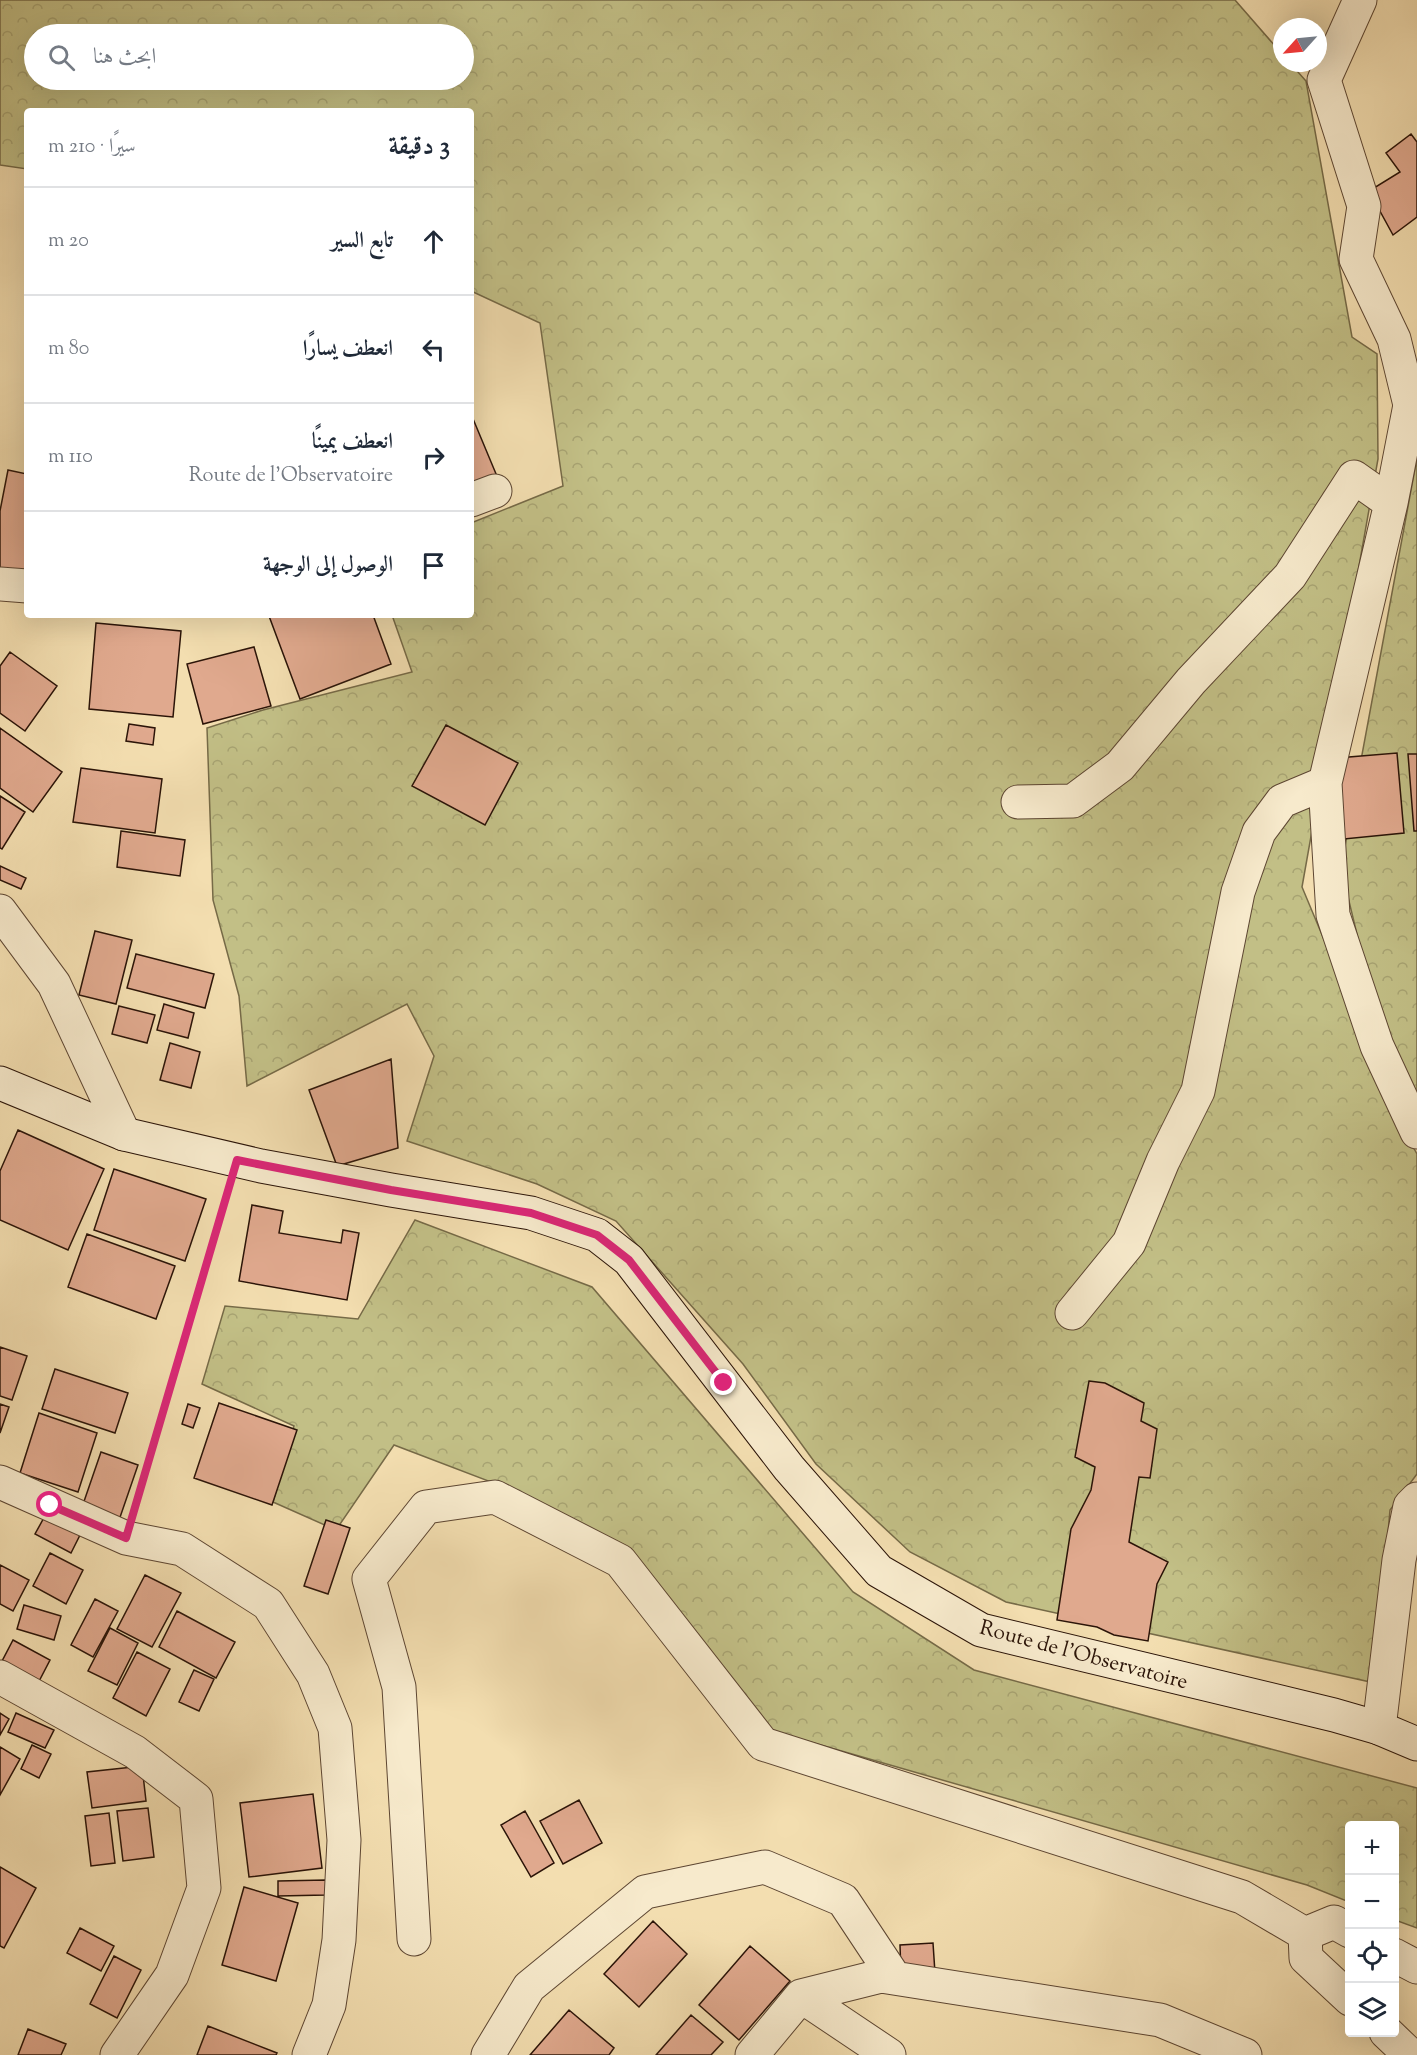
<!DOCTYPE html>
<html lang="ar">
<head>
<meta charset="utf-8">
<style>
	body { margin:0; font-family:"Sorts Mill Goudy",Amiri,serif; background:#f6f6f7; color:#1f2937; direction:rtl }
	.controls { position:absolute; right:18px; bottom:18px; display:grid; overflow:hidden; border-radius:6px; box-shadow:0 6px 24px #0002 }
	.controls button { width:54px; height:54px; display:grid; place-items:center; padding:0; border:0; border-bottom:2px solid #e0e1e3; background:#fff; color:#1f2937; font:30px sans-serif }
	.compass { position:absolute; left:1273px; top:18px; width:54px; height:54px; border-radius:50%; background:#fff; box-shadow:0 6px 24px #0002; rotate:243deg }
	.stop { position:absolute; width:18px; height:18px; margin:-14px; border:4px solid #db2777; border-radius:50%; background:#fff }
	.stop.end { background:#db2777; border-color:#fff; box-shadow:0 2px 6px #0008 }
	.list { margin:0; padding:0; list-style:none }
	h2 { display:flex; justify-content:space-between; align-items:center; height:78px; margin:0; padding:0 24px; font-size:26px }
	h2 small { font-size:20px; font-weight:400; color:#747a83 }
	.list li { display:grid; grid-template-columns:39px 1fr auto; gap:18px; align-items:center; box-sizing:border-box; height:108px; padding:0 24px; border-top:2px solid #e0e1e3 }
	.list b { display:block; font-size:22px; white-space:nowrap }
	.list p { margin:0; font-size:20px; white-space:nowrap; color:#747a83 }
	.list em { font-size:20px; font-style:normal; color:#747a83 }
	.icon { flex:none; width:33px; height:33px; fill:none; stroke:currentColor; stroke-width:2; stroke-linecap:round; stroke-linejoin:round }
	.map { position:relative; flex:none; width:1417px; height:2055px; overflow:hidden; direction:ltr }
	.search { position:absolute; background:#fff; box-shadow:0 6px 24px #0002; left:24px; top:24px; width:450px; height:66px; display:flex; align-items:center; gap:15px; box-sizing:border-box; padding:0 21px; border-radius:33px; color:#747a83; font-size:22px }
	.panel { position:absolute; background:#fff; box-shadow:0 6px 24px #0002; left:24px; top:108px; width:450px; height:510px; border-radius:6px; direction:rtl }
	.map>svg:first-child { display:block }
	.forest { fill:url(#forest-crowns); stroke:#766a47; stroke-width:1.5; fill-rule:evenodd }
	.building { fill:#e0a98e; stroke:#2b1408; stroke-width:1.5 }
	.lines { fill:none; stroke-linecap:round; stroke-linejoin:round }
	.street-casing { stroke:#5d4632; stroke-width:35 }
	.secondary-casing { stroke:#2b1408; stroke-width:35 }
	.path { stroke:#2b1408; stroke-width:4; stroke-dasharray:4.5 3; stroke-linecap:butt }
	.street { stroke:#f7eacc; stroke-width:33 }
	.secondary { stroke:#f7eacc; stroke-width:33 }
	.route { stroke:#db2777; stroke-width:8 }
	.labels { text-anchor:middle; stroke-width:5; stroke-linejoin:round; paint-order:stroke }
	.street-label { font-size:21px; fill:#2b1408; stroke:#f7eacc }
</style>
</head>
<body>
<div class="map">
<svg width="1417" height="2055" viewBox="0 0 1417 2055">
	<defs>
		<pattern id="forest-crowns" width="20" height="18" patternUnits="userSpaceOnUse" patternTransform="scale(1.5)"><rect width="20" height="18" fill="#c2bf86"/><path d="M2 6a3 3 0 1 1 6 0M12 15a3 3 0 1 1 6 0" fill="none" stroke="#a7a372"/></pattern>
	</defs>
	<rect width="100%" height="100%" fill="#f3deb0"/>
	<filter id="stains"><feTurbulence type="fractalNoise" baseFrequency=".00333" numOctaves="4"/><feColorMatrix values="0 0 0 0 .2 0 0 0 0 .09 0 0 0 0 .02 0 0 0 .5 -.17"/></filter>
	<radialGradient id="worn" r=".72"><stop offset=".6" stop-color="#630" stop-opacity="0"/><stop offset="1" stop-color="#630" stop-opacity=".3"/></radialGradient>
	<path class="forest" d="M0,0H1235L1282,54V63H1290L1306,81L1352,337L1377,354L1378,459L1302,887L1404,1131L1417,1154V1474L1390,1510L1375,1683L1006,1602L910,1552L816,1464L743,1364L616,1221L537,1184L407,1141L434,1056L407,1004L247,1086L239,996L213,900L207,728L263,710L412,672L392,615H471V523L563,486L540,323L471,291V111H27V169L0,165ZM34,34H464V80H34Z
		M1417,458V1100L1375,1009L1341,868Z
		M415,1220L592,1287L853,1592L974,1670L1417,1788V1928L1395,1920L1394,1826H1350L1349,1902L1307,1885L758,1727L561,1517L512,1490L394,1445L336,1530L273,1502L294,1426L202,1384L225,1306L358,1319Z"/>
	<path class="building" d="M1411,134L1417,142V217L1393,235L1369,191L1400,172L1386,153Z
		M471,414L499,481L471,493Z
		M8,470L27,474V576L0,571V511Z
		M273,615H373L391,664L300,699L269,616Z
		M96,623L181,631L173,717L89,709Z
		M254,647L271,706L203,724L187,664Z
		M10,652L57,686L25,731L0,713V666Z
		M129,724L155,728L153,745L126,741Z
		M446,725L518,763L485,825L412,786Z
		M0,728L62,772L33,812L0,788Z
		M1397,753L1404,833L1344,839L1337,758Z
		M1408,754H1417V831H1414Z
		M81,768L162,779L155,833L73,822Z
		M0,796L25,812L2,849L0,848Z
		M121,831L185,840L180,876L117,867Z
		M0,866L26,878L21,889L0,880Z
		M95,931L132,940L116,1004L79,995Z
		M136,954L214,974L205,1008L127,988Z
		M164,1004L194,1013L188,1038L157,1030Z
		M119,1006L155,1015L147,1043L112,1034Z
		M170,1043L200,1052L191,1088L160,1080Z
		M391,1059L398,1148L337,1166L309,1090Z
		M18,1130L104,1169L68,1250L0,1220V1171Z
		M114,1169L206,1199L185,1261L94,1230Z
		M252,1205L283,1211L279,1233L341,1243L343,1230L359,1233L347,1300L239,1281Z
		M87,1234L175,1266L156,1319L68,1287Z
		M0,1347L27,1356L12,1400L0,1396Z
		M55,1369L128,1393L115,1433L42,1409Z
		M1089,1381L1105,1383L1144,1403L1141,1421L1157,1429L1150,1478L1139,1477L1129,1542L1168,1562L1157,1584L1148,1641L1114,1635L1097,1627L1057,1620L1071,1529L1091,1490L1095,1467L1075,1457Z
		M219,1403L297,1430L272,1505L194,1478Z
		M0,1404L9,1407L0,1433Z
		M188,1404L200,1408L193,1428L182,1424Z
		M39,1413L97,1433L78,1492L20,1473Z
		M101,1452L138,1465L117,1526L80,1513Z
		M46,1514L81,1533L71,1553L35,1534Z
		M326,1520L350,1528L328,1594L304,1586Z
		M50,1553L83,1570L66,1604L33,1586Z
		M0,1565L29,1580L13,1611L0,1604Z
		M145,1575L181,1593L152,1647L117,1629Z
		M95,1599L118,1611L93,1657L71,1645Z
		M24,1605L61,1616L54,1640L17,1629Z
		M177,1611L235,1642L216,1678L159,1647Z
		M110,1628L138,1643L117,1685L88,1671Z
		M13,1640L50,1660L35,1689L0,1665Z
		M137,1652L170,1669L146,1716L113,1698Z
		M194,1670L214,1679L199,1711L179,1702Z
		M0,1713L9,1719L0,1735Z
		M16,1713L54,1730L45,1748L8,1732Z
		M32,1745L51,1754L39,1778L21,1769Z
		M0,1747L20,1759L0,1795Z
		M142,1766L146,1801L92,1808L87,1772Z
		M313,1794L322,1868L249,1877L240,1803Z
		M579,1800L602,1843L563,1864L540,1821Z
		M148,1808L154,1857L123,1861L117,1811Z
		M525,1811L554,1863L531,1877L501,1825Z
		M109,1813L115,1863L91,1866L85,1816Z
		M0,1867L36,1888L4,1948L0,1946Z
		M326,1880V1895L278,1896V1881Z
		M244,1887L298,1903L276,1981L222,1965Z
		M653,1921L687,1954L639,2007L604,1974Z
		M80,1928L114,1946L101,1971L67,1953Z
		M933,1943L935,1973L901,1975L900,1945Z
		M750,1946L790,1981L739,2040L699,2005Z
		M114,1956L141,1970L117,2018L90,2004Z
		M569,2010L614,2048L609,2055H530Z
		M691,2015L723,2042L711,2055H656Z
		M208,2026L277,2053L276,2055H197Z
		M28,2029L66,2044L61,2055H18Z"/>
	<g class="lines">
		<g class="street-casing">
			<path id="street" d="M1360,0L1324,80L1364,206L1356,259L1394,339L1410,405L1391,503L1325,783L1333,915L1377,1046L1417,1132
				M471,500L495,491
				M0,584L27,586
				M1018,802L1073,801L1120,766L1191,681L1290,576L1354,477L1391,503
				M0,911L54,984L124,1134
				M1072,1313L1129,1243L1163,1161L1198,1091L1238,892L1259,832L1282,801L1325,783
				M0,1482L126,1538L182,1549L268,1604L313,1674L335,1728L344,1840L339,1940L329,2005L309,2055
				M0,1677L135,1752L196,1799L204,1888L172,1975L117,2055
				M1379,1728L1399,1560L1410,1506L1417,1499
				M1350,1931L1334,1922L1305,1934L1306,1958L1350,1999
				M414,1939L399,1687L369,1579L426,1507L495,1497L620,1561L763,1744L1242,1897L1305,1934
				M1394,1955L1417,1967
				M801,1996L889,2055
				M1386,2032L1410,2055
				M488,2055L529,1987L645,1892L765,1867L843,1900L894,1977
				M752,2055L801,1996L881,1976L1160,2020L1245,2055"/>
		</g>
		<g class="secondary-casing">
			<path id="secondary" d="M0,1083L124,1134L261,1166L391,1190L531,1213L597,1235L629,1260L789,1468L879,1571L981,1630L1334,1715L1379,1728L1417,1744"/>
		</g>
		<path class="path" d="M135,1505L228,1193"/>
		<use href="#street" class="street"/>
		<use href="#secondary" class="secondary"/>
	</g>
	<g class="lines">
		<path class="route" d="M50,1505L126,1538L237,1160L391,1190L531,1213L597,1235L629,1260L724,1383"/>
	</g>
	<g class="labels">
		<g class="street-label">
			<text transform="translate(1084 1654) rotate(15)" y="7">Route de l'Observatoire</text>
		</g>
	</g>
	<rect width="100%" height="100%" filter="url(#stains)"/>
	<rect width="100%" height="100%" fill="url(#worn)"/>
</svg>
<div class="controls">
<button>+</button>
<button>−</button>
<button><svg class="icon" aria-label="locate" viewBox="0 0 24 24"><circle cx="12" cy="12" r="6"/><path d="M12 2v4M12 18v4M2 12h4M18 12h4"/></svg></button>
<button><svg class="icon" aria-label="layers" viewBox="0 0 24 24"><path d="M12 4l9 5-9 5-9-5zM3 14l9 5 9-5"/></svg></button>
</div>
<svg class="compass" viewBox="-18 -18 36 36"><path d="M0-13l5 13h-10z" fill="#e53935"/><path d="M0 13l5-13h-10z" fill="#747a83"/></svg>
<div class="stop" style="left:50px;top:1505px"></div>
<div class="stop end" style="left:724px;top:1383px"></div>
<div class="search"><svg class="icon" aria-label="search" viewBox="0 0 24 24"><circle cx="10" cy="10" r="6"/><path d="M15 15l6 6"/></svg>ابحث هنا</div>
<section class="panel">
<h2>3 دقيقة<small>سيرًا · 210 m</small></h2>
<ul class="list">
<li><svg class="icon" aria-label="ahead" viewBox="0 0 24 24"><path d="M12 20V5M6 11l6-6 6 6"/></svg><div><b>تابع السير</b></div><em>20 m</em></li>
<li><svg class="icon" aria-label="left" viewBox="0 0 24 24"><path d="M17 20v-9H6M10 6l-5 5 5 5"/></svg><div><b>انعطف يسارًا</b></div><em>80 m</em></li>
<li><svg class="icon" aria-label="right" viewBox="0 0 24 24"><path d="M7 20v-9h11M14 6l5 5-5 5"/></svg><div><b>انعطف يمينًا</b><p>Route de l'Observatoire</p></div><em>110 m</em></li>
<li><svg class="icon" aria-label="arrive" viewBox="0 0 24 24"><path d="M6 21V4h12l-3 4 3 4H6"/></svg><div><b>الوصول إلى الوجهة</b></div></li>
</ul>
</section>
</div>
</body>
</html>
